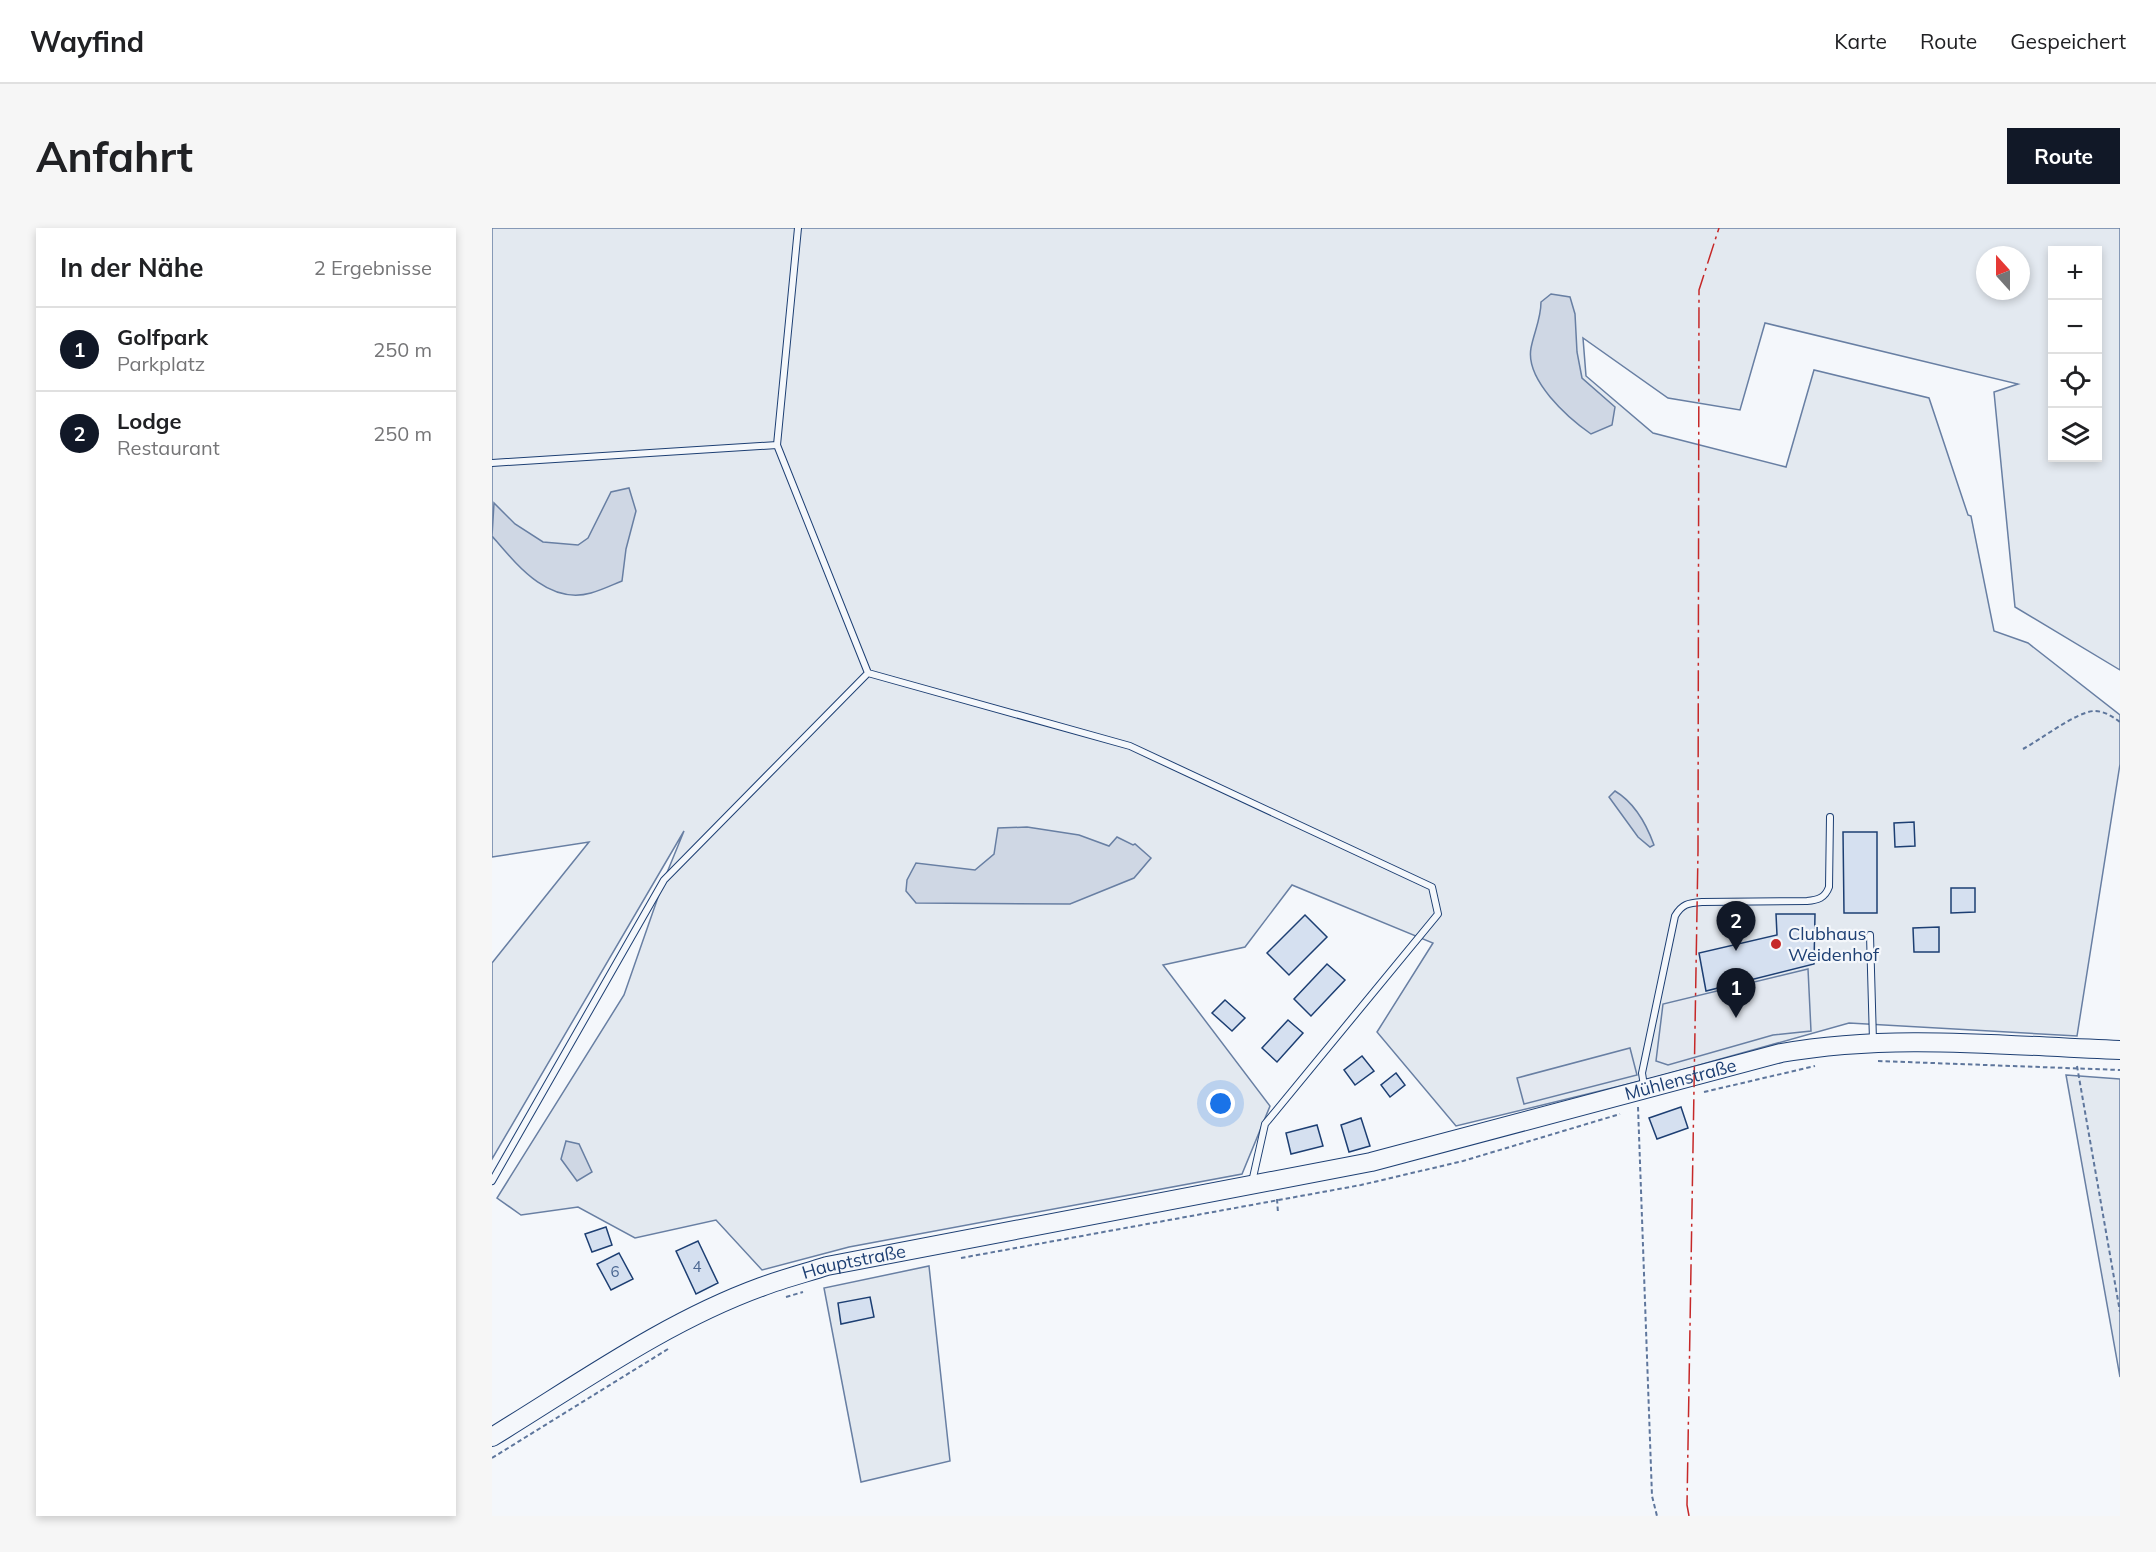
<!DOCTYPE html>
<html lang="de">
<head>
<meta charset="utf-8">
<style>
	body { margin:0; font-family:Mulish,sans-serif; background:#f6f6f6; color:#202124 }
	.controls { position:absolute; right:18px; top:18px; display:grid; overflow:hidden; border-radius:0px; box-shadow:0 3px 9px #0003 }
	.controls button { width:54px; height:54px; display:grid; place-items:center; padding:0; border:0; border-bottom:2px solid #e0e0e0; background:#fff; color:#202124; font:30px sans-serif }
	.compass { position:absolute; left:1484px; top:18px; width:54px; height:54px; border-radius:50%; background:#fff; box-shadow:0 3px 9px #0003; rotate:339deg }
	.you { position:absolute; left:729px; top:876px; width:21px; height:21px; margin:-15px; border:4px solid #fff; border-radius:50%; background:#1a73e8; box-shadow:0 0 0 9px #1a73e833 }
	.badge { display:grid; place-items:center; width:39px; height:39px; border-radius:50%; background:#111827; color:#fff; font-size:20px; font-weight:700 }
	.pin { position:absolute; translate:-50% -50px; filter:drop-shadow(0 2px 3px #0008) }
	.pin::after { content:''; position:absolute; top:32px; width:21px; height:18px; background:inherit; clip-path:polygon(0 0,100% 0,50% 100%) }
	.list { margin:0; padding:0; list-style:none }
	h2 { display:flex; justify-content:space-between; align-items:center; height:78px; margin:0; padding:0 24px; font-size:26px }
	h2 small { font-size:20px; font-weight:400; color:#757577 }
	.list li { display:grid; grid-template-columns:39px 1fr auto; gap:18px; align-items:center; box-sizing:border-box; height:84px; padding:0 24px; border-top:2px solid #e0e0e0 }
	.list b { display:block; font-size:22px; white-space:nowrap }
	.list p { margin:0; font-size:20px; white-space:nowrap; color:#757577 }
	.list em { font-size:20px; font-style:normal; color:#757577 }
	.icon { flex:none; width:33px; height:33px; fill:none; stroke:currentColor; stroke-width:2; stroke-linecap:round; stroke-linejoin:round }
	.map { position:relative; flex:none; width:1628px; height:1288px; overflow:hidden; border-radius:0px }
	header { display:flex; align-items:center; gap:36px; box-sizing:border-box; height:84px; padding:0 30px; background:#fff; border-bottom:2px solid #e0e0e0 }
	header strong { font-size:28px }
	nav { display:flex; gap:33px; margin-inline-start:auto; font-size:21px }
	.intro { display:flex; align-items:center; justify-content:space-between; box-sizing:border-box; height:144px; padding:0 36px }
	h1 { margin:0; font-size:42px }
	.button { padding:15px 27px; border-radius:0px; background:#111827; color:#fff; font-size:21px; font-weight:700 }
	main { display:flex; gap:36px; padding:0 36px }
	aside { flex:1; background:#fff; border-radius:0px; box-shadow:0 3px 9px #0003 }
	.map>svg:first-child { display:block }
	.green { fill:#e3e9f0; stroke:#687fa3; stroke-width:1.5; fill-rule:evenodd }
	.parking { fill:#e3e8f0; stroke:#687fa3; stroke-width:1.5 }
	.water { fill:#cfd7e4; stroke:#687fa3; stroke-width:1.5 }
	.building { fill:#d5e0f0; stroke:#1d3f73; stroke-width:1.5 }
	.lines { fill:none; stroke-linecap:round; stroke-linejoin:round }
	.lane-casing { stroke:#1d3f73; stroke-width:8 }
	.secondary-casing { stroke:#1d3f73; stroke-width:20 }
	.path { stroke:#5e769c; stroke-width:2; stroke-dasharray:4.5 3; stroke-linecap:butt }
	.lane { stroke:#f4f7fb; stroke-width:6 }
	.secondary { stroke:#f4f7fb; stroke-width:18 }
	.power { stroke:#c62828; stroke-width:1.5; stroke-dasharray:21 4.5 3 4.5; stroke-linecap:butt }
	.poi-dot { fill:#c62828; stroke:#f4f7fb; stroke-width:2 }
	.labels { text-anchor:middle; stroke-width:4.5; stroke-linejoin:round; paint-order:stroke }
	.number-label { font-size:15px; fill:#4b6792 }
	.poi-label { font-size:18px; fill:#1d3f73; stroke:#f4f7fb; text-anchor:start }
	.street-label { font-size:18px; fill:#1d3f73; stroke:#f4f7fb }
</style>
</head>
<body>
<header>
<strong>Wayfind</strong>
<nav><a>Karte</a><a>Route</a><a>Gespeichert</a></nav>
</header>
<div class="intro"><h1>Anfahrt</h1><a class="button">Route</a></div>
<main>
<aside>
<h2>In der Nähe<small>2 Ergebnisse</small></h2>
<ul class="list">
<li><span class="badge">1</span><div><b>Golfpark</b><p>Parkplatz</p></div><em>250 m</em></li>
<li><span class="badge">2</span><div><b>Lodge</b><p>Restaurant</p></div><em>250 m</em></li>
</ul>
</aside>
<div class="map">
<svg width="1628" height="1288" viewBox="0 0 1628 1288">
	<rect width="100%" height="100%" fill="#f4f7fb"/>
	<path class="green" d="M0,0H1628V442L1523,379L1502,164L1526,156L1273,95L1248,182L1176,170L1091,110L1094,148L1161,205L1294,239L1322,142L1437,170L1476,287L1479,288L1502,403L1536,415L1628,487V536L1585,808L1357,795L1161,850L964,898L885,804L941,715L800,657L753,719L671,737L778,878L750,946L357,1019L270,1042L224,992L143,1010L86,979L29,987L5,970L132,767L172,652L192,603L0,931V735L97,614L0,629ZM1560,22H1606V230H1560ZM1493,27H1529V63H1493Z
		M1574,847L1628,851V1149Z
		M437,1038L458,1233L369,1254L332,1060Z"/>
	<path class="parking" d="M1316,741L1319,803L1281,807L1176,837L1164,833L1171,776Z
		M1138,820L1145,847L1032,876L1025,850Z"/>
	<path class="water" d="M1059,66L1078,69L1083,86L1085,124L1090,150L1123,179L1120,197L1099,206C1076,190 1033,152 1039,120C1042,104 1049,91 1049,74Z
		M137,260L144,283L134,321L130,353C120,357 110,362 99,365C56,377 25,337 0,308L2,275L23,296L51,314L86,317L96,310L119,264Z
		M1123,563C1143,575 1154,595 1162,617L1158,619L1146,609L1117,569Z
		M535,599L587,607L617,618L625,609L641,617L643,616L659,630L642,650L578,676L424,675L414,663L415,652L424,635L483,642L502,626L506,600Z
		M74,913L87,916L100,944L85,953L69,931Z"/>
	<path class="building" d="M1422,594L1423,618L1403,619L1402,595Z
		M1351,604H1385V685H1352Z
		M1459,660H1483V684L1459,685Z
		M1284,686H1323L1322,736L1214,763L1207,725L1285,707Z
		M813,687L835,709L797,747L775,725Z
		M1447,699V724H1422L1421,700Z
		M835,736L853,752L819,788L802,771Z
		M733,772L753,790L740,803L720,785Z
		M796,792L811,805L785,834L770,820Z
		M870,828L882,843L863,857L852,842Z
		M904,845L913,857L898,869L889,857Z
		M1189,879L1196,900L1165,911L1157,890Z
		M869,890L878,918L857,924L849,897Z
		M825,897L831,918L799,926L794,905Z
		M114,999L120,1017L100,1024L93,1006Z
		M206,1013L226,1055L204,1066L184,1023Z
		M127,1025L141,1051L119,1062L105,1036Z
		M378,1069L382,1089L349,1096L346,1075Z"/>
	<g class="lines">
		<g class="lane-casing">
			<path id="lane" d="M0,235L285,217
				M376,445L638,518L940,659L946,686L773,896L760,954
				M1378,707L1381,813
				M1152,858L1150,845L1154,826L1183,688C1190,676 1196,675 1210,674L1315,673C1326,672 1333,670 1337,659L1338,589
				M0,953L172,652L376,445L285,217L306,0"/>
		</g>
		<g class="secondary-casing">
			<g id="secondary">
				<path id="s1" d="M0,1209C87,1156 173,1094 269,1059C290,1051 313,1045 335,1038L879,934L1289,825C1402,805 1514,818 1628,822"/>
			</g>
		</g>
		<path class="path" d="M1531,521C1548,512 1584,484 1602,483C1612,483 1620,488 1628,494
			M1386,833L1628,842
			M1585,838L1628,1084
			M1212,864L1323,838
			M1146,879L1160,1268L1165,1288
			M785,971L786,985
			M469,1030L869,957L971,933L1128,886
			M294,1069L311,1064
			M0,1230L176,1121"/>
		<use href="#lane" class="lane"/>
		<use href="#secondary" class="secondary"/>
		<path class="power" d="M1197,1288L1195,1277L1206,623L1207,62L1227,0"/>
	</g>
	<circle class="poi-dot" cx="1284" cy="716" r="6"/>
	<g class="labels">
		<g class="number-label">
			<text x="205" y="1044">4</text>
			<text x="123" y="1049">6</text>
		</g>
		<g class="poi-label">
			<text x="1296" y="712">Clubhaus<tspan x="1296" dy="21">Weidenhof</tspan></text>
		</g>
		<g class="street-label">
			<text dy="6" stroke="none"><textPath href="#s1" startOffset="1252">Mühlenstraße</textPath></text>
			<text dy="6" stroke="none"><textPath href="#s1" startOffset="405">Hauptstraße</textPath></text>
		</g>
	</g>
</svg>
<div class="controls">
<button>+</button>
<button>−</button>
<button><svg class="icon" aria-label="locate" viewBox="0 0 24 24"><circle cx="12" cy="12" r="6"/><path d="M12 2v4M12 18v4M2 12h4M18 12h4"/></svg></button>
<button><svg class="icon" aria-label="layers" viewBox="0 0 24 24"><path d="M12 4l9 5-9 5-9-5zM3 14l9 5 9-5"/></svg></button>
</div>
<svg class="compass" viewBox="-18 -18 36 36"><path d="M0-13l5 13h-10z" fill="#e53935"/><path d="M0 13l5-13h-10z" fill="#757577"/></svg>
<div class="you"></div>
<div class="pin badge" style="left:1244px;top:790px">1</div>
<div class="pin badge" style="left:1244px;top:723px">2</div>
</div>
</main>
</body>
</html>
